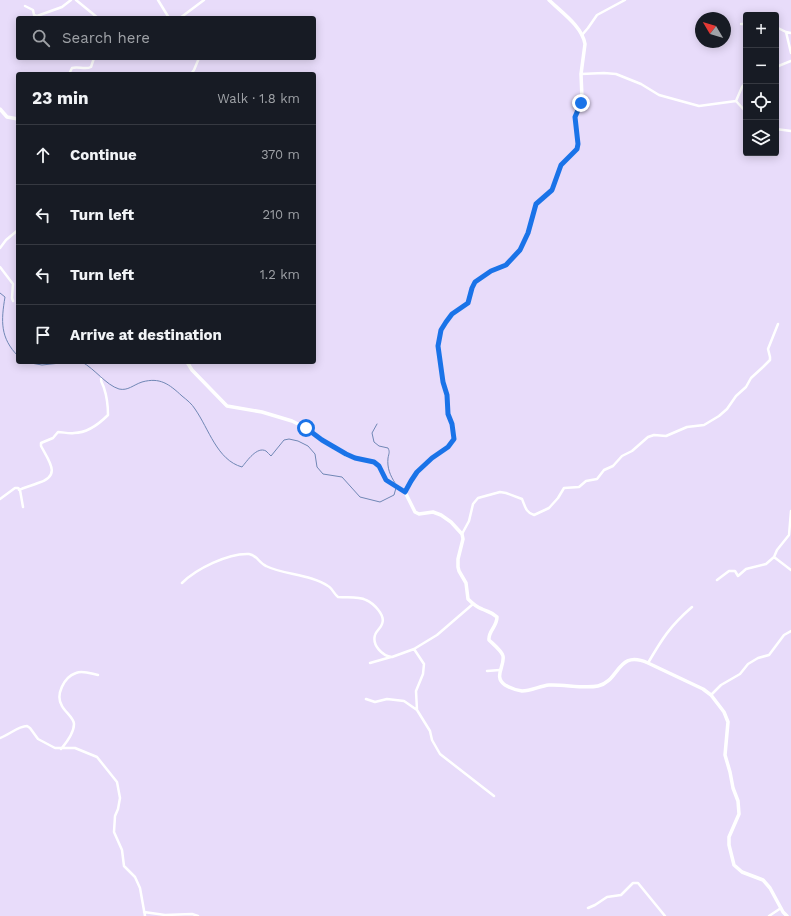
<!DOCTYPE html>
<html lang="en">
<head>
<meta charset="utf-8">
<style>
	body { margin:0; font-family:"Work Sans",sans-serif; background:#20242c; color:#f1f3f6 }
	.controls { position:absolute; right:12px; top:12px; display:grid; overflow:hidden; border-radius:4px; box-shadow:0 2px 10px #0003 }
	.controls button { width:36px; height:36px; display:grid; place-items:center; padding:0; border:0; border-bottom:1px solid #363941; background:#171b24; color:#f1f3f6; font:20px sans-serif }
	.compass { position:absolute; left:695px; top:12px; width:36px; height:36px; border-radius:50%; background:#171b24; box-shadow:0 2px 10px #0003; rotate:308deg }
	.stop { position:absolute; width:12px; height:12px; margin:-9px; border:3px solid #1a73e8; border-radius:50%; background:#fff }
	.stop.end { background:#1a73e8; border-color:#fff; box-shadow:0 1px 4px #0008 }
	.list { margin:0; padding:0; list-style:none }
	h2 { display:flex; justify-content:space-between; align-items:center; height:52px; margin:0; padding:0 16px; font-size:17px }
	h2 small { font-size:13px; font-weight:400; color:#9ea1a6 }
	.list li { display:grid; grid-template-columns:26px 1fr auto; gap:12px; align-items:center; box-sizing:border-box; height:60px; padding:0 16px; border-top:1px solid #363941 }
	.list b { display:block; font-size:15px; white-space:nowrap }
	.list em { font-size:13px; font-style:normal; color:#9ea1a6 }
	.icon { flex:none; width:22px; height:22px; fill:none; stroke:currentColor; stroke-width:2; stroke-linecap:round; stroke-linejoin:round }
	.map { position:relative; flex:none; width:791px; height:916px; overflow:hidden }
	.search { position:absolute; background:#171b24; box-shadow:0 2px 10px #0003; left:16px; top:16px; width:300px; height:44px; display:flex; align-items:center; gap:10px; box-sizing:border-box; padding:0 14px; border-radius:4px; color:#9ea1a6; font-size:15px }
	.panel { position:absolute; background:#171b24; box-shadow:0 2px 10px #0003; left:16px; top:72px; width:300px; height:292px; border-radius:4px }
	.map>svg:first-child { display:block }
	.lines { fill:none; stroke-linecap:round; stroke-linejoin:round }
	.stream { stroke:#7087b5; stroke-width:1 }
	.minor { stroke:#fff; stroke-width:2.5 }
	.major { stroke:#fff; stroke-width:3.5 }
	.route { stroke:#1a73e8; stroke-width:5 }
</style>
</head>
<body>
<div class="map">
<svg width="791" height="916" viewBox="0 0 791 916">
	<rect width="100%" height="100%" fill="#e8dcfa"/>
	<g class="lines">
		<path class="stream" d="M0,293L5,297C1,321 0,338 18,356
			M25,362L42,365L70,362
			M82,362C95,369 106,385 119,389C128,391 133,385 142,382C160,377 169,384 182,396C187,400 192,404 195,409C209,429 217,460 242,467C247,461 257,446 266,451C268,453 269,454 271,456L284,440L289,439L298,441L308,446L315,454L317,467L323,474L342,477L360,497L380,502L394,495L396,488
			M377,424L372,433L374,442L379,446L388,448C390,452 389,453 388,458C387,468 390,475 395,483"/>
		<path class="minor" d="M76,0L98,18
			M158,0L169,18
			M25,6L33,10L34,15L37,16L62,7L71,0
			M180,18L204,0
			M741,24H746
			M776,27L786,32L791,53
			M786,32L791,33
			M582,35L588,28L597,15L625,0
			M776,67L791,61
			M69,74L72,68C78,66 85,70 91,67L94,58
			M191,74L194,70L199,58
			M581,74L604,73L616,74L641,84L659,95L699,106L736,101L746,112
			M736,101L742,87L746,83
			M776,129L791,131
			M0,248L6,240L18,230
			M0,267L13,284L12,298L13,301
			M19,490C25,487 31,486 38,483C62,476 49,461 41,446V443L53,438L58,432C63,432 69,434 74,433C87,433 99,424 108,415C108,406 107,397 104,388C103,384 101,383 101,379
			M0,499L15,488H18L20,490L23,507
			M791,511L789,535L777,550L774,557L791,570
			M462,534L469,521L473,504L478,498L500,492L506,493L522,499C525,506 526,513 534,515L549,508L558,498L564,488L579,487L586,481L597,479L604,470L613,466L622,456L632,451L648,437L654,435L666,436L687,427L704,425L719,416L727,409L736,396L746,387L751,378L763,367L770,360V357L768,349L778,324
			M717,580L729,571H735L738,576L746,569L766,564L774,557
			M182,583C196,569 228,553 249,554C257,555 259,563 266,566C284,575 310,574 328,586C332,588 334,594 338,597C347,598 358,596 366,600C373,603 386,615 382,624C381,628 376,631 375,635C372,645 382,656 392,657L414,649L437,635L473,604
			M414,649L424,664L423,674L416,691L417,710L430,731L432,740L440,754L494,796
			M370,663L391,657
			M648,663C662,639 670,626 692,607
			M487,671L500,670
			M711,695L721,685L740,674L748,664L758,658L769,655L784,635L791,631
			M366,699L375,702L387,699L404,701L417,710
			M0,738C9,735 18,726 27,726L30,728L38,739L55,748H75L97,757L117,782L120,798L118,809L115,816L114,832L122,850L124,866L135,877L140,888L145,916
			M61,749C67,742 74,733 74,724C74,718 65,712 62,706C55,695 64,677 76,673C83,670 92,674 98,675
			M588,908L595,905L607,897L621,895L633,883H638L665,916
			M144,912L165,915L192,914L198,916
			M769,916L781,908"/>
		<path class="major" d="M0,109L7,117L18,119
			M187,362L192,370L227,406L262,412L292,421L306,428L322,440L346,455L355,458L374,462L379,467L386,479L405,492L415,512L419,514L433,512L441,515L451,522L462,534L463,539L458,559V567L459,571L466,583L468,599C472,603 476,607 482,609C488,612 492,612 497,617C497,627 488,631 489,640C493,644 502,651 503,656C505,666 493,677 505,685C510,688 516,690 522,691C531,691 540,686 549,685C563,684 584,689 598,686C620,681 617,649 648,663L703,689L711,695L724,712L728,722L725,755L730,772L733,788L738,801L739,814L729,837V845L734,865L742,872L763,880L770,888L783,912L787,916
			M405,492C412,478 420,467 433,457C440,451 451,448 454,439L452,424L448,414L447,395L443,382L438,346L441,330L446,321L452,314L468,303L472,288L475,282L491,271L506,265L520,250L528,233L536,204L552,189L561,165L577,149L578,144L575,117L582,98L581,74L585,44C582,26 561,12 549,0"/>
	</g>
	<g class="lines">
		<path class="route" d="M306,428L322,440L346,454L355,458L374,462L379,466L386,480L405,492L411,481L417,472L432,458L448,447L454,439L452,424L448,414L447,395L443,382L438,346L441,330L446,322L452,314L468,303L472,288L475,282L491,271L506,265L520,250L528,233L536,204L552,190L561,165L577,149L578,144L575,117L581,103"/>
	</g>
</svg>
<div class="controls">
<button>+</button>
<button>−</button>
<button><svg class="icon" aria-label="locate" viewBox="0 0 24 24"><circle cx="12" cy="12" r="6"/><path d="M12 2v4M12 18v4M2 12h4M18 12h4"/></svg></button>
<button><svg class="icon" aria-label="layers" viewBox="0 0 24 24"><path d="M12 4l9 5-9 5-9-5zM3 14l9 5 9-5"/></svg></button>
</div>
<svg class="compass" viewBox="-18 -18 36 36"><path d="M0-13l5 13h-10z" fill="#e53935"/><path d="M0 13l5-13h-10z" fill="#9ea1a6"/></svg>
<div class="stop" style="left:306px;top:428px"></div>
<div class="stop end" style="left:581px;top:103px"></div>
<div class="search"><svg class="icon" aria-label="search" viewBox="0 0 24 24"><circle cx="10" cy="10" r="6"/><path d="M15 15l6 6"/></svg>Search here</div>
<section class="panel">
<h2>23 min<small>Walk · 1.8 km</small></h2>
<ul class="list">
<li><svg class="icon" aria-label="ahead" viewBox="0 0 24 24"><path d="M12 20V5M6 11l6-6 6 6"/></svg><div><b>Continue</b></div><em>370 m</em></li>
<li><svg class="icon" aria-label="left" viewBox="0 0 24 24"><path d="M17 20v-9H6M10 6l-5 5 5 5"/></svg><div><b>Turn left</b></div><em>210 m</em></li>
<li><svg class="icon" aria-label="left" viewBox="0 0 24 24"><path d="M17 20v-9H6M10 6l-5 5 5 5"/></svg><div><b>Turn left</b></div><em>1.2 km</em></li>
<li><svg class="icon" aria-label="arrive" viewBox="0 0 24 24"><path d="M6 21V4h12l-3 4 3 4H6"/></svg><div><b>Arrive at destination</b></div></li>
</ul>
</section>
</div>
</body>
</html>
